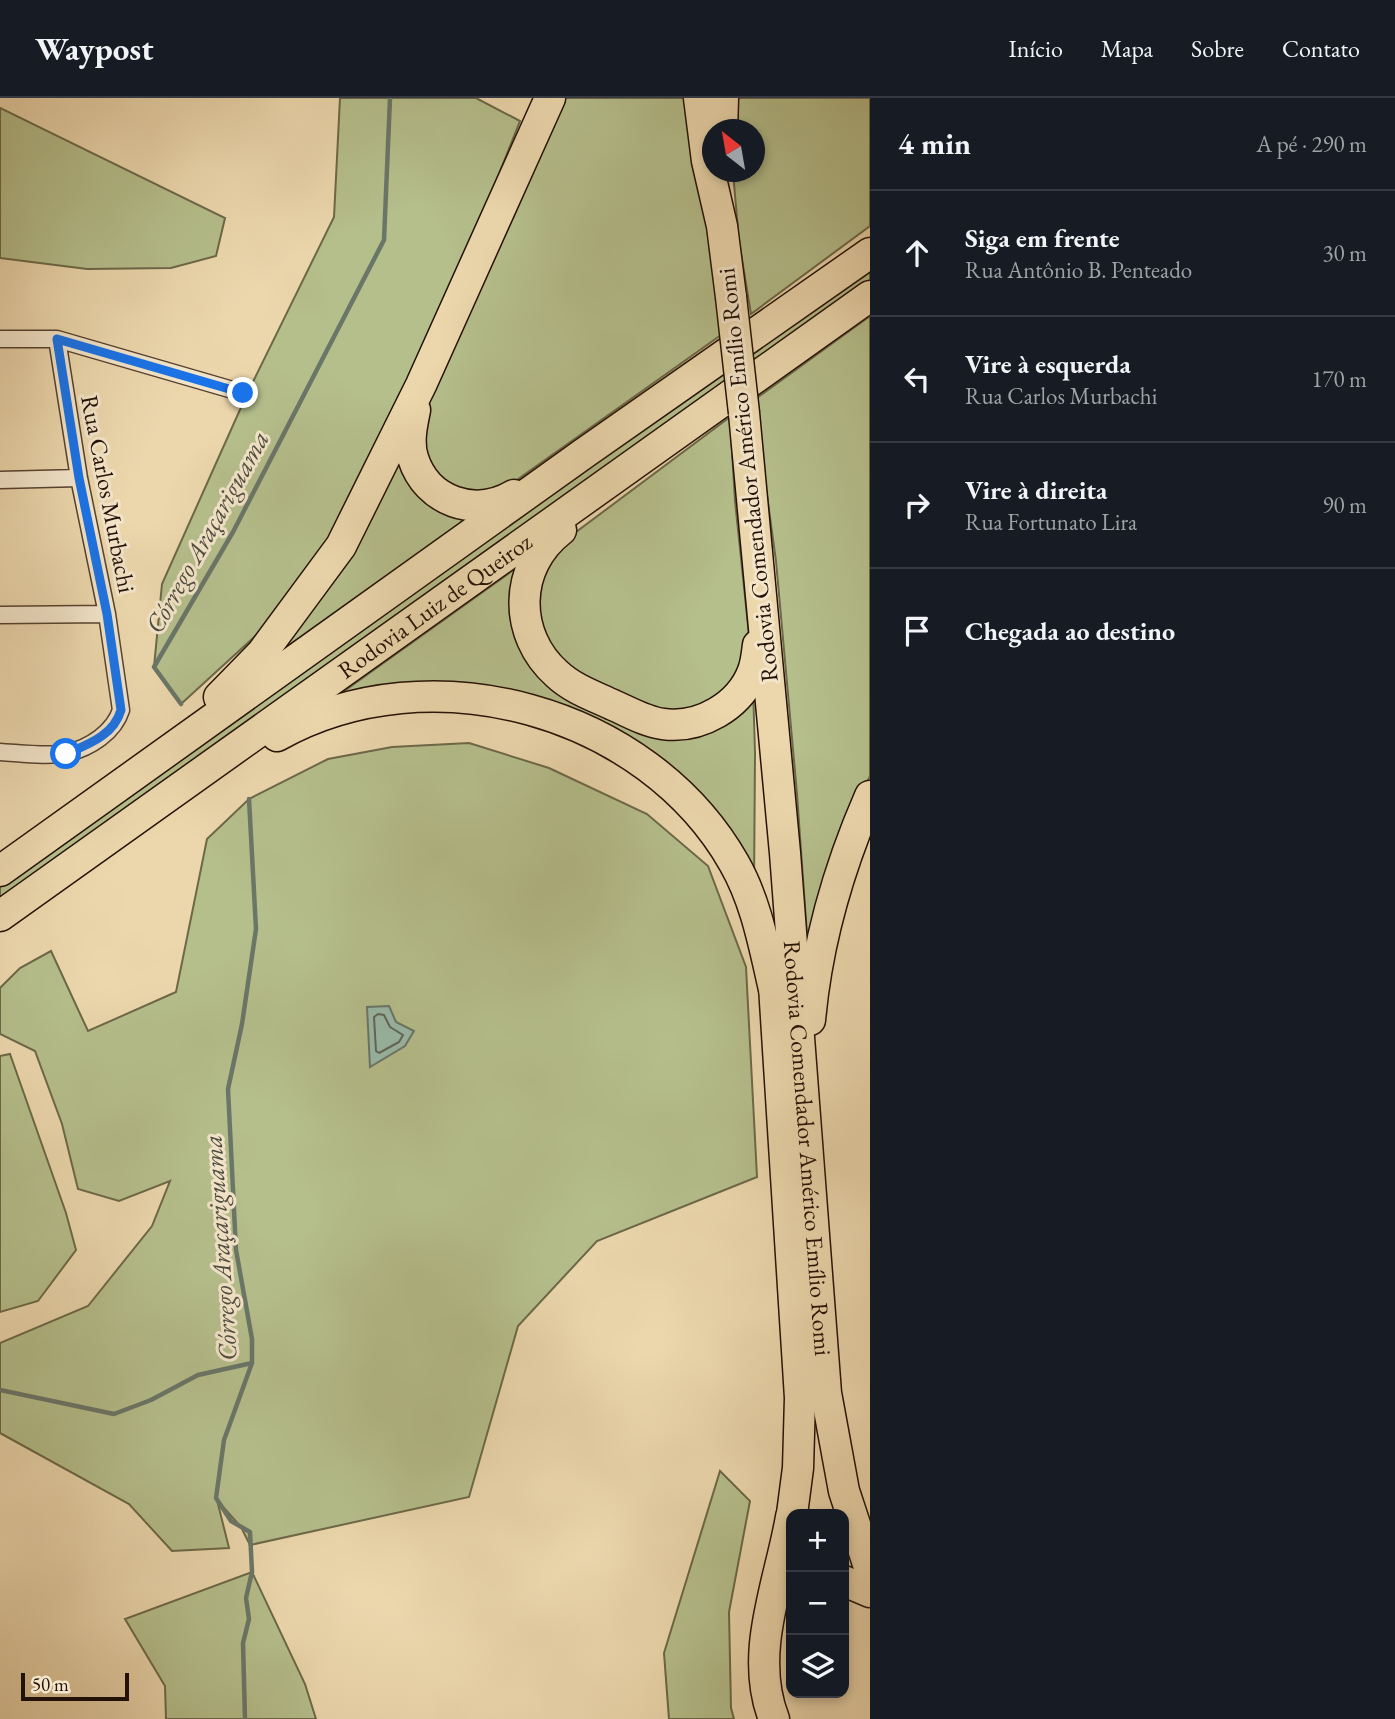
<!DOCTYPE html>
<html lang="pt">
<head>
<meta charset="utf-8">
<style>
	body { margin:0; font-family:"EB Garamond",serif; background:#242831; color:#f1f3f6 }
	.controls { position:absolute; right:21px; bottom:21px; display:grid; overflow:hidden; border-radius:14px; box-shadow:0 4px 10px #0003 }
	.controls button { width:63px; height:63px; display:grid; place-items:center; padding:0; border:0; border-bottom:2px solid #363941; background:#171b24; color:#f1f3f6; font:35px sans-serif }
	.compass { position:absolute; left:702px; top:21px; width:63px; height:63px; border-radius:50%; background:#171b24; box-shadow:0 4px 10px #0003; rotate:329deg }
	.scale { position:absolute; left:21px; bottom:18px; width:108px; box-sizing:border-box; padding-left:7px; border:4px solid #241105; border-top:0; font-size:19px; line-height:24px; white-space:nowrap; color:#241105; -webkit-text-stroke:5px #f3e5ca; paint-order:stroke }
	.stop { position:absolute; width:21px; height:21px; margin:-16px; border:5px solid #1a73e8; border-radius:50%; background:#fff }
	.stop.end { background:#1a73e8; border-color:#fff; box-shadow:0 2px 7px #0008 }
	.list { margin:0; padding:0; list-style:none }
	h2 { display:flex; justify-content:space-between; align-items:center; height:91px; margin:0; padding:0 28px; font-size:30px }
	h2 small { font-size:23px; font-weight:400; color:#9ea1a6 }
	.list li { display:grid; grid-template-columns:46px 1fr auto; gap:21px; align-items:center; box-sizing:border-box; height:126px; padding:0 28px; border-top:2px solid #363941 }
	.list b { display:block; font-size:26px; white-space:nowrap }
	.list p { margin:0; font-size:23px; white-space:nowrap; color:#9ea1a6 }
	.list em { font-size:23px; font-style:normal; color:#9ea1a6 }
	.icon { flex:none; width:38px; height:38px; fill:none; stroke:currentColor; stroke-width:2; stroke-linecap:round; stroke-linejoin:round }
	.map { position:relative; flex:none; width:870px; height:1621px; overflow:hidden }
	header { display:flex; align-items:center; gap:42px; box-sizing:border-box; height:98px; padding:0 35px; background:#171b24; border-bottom:2px solid #363941 }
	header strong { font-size:33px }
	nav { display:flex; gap:38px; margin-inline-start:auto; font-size:24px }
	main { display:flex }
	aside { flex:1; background:#171b24 }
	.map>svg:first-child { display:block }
	.green { fill:#b5bf8c; stroke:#6c6848; stroke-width:2 }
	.water { fill:#99baaa; stroke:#6a7668; stroke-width:2 }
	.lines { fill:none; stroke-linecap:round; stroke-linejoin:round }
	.shore { stroke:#5e6658; stroke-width:2 }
	.stream { stroke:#6a7668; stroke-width:4.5 }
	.street-casing { stroke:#56422f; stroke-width:19 }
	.highway-casing { stroke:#241105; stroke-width:33 }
	.street { stroke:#f3e5ca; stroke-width:16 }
	.highway { stroke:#ecd7ad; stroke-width:30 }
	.highway-bridge-casing { stroke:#241105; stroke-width:33; stroke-linecap:butt }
	.highway-bridge { stroke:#ecd7ad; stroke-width:30 }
	.route { stroke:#1a73e8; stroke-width:9 }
	.labels { text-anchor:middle; stroke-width:6; stroke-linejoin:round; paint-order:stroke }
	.street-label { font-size:24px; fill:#241105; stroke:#f3e5ca }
	.water-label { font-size:26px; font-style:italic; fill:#4d4c3f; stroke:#f3e5ca }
</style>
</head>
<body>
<header>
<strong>Waypost</strong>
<nav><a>Início</a><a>Mapa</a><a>Sobre</a><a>Contato</a></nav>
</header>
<main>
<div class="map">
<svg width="870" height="1621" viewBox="0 0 870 1621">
	<rect width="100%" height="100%" fill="#ecd7ad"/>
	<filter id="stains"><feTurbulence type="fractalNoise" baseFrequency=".00286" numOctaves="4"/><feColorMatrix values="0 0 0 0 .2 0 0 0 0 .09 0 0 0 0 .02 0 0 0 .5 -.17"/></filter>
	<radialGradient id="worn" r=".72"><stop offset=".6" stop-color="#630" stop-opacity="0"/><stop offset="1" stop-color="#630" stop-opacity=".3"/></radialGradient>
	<path class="green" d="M340,0H476L520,23L417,282L370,377L287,509L181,606L154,569L162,486L247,296L334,119Z
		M561,0H692L721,237L497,396L479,399L429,375L421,321Z
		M732,0H870V128L751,216L739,143L733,74H754V32H732Z
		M0,10L225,120L216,158L171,170L87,171L0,160Z
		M870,162V186L0,806V783Z
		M870,218V678L848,729L810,879L797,696L776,463L754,302Z
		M730,319L735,403L751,556L745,578L686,621L583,589L536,528L534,490L560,446Z
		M398,357L469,419L263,568Z
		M526,463L520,536L641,628L753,588L755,655L754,790L717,729L537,609L315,614Z
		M469,645L549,670L647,716L708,768L746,869L757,1079L597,1143L518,1228L469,1399L250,1447L241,1429L217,1402L229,1450L172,1453L129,1406L0,1335V1245L88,1208L152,1128L170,1083L119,1103L78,1091L62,1026L35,953L0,936V890L20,870L51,853L88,933L176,894L207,741L249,701L328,661L392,649Z
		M10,956L66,1115L76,1152L38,1203L0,1214V958Z
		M720,1373L750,1403L729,1514L731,1610L734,1621H669L664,1555Z
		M252,1474L305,1586L316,1621H166L165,1588L125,1521Z"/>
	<path class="water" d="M389,908L396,924L414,933L405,948L370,969L367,909Z"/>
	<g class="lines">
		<path class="shore" d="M378,916L384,917L390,929L403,937L399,944L379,955L376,953L374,919Z"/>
		<path class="stream" d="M181,606L154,569L233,434L384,142L390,0
			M0,1292L114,1316L151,1302L198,1277L252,1265
			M245,1621L243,1545L249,1521L246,1500L252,1474L250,1434L231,1423L216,1400L224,1342L252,1265V1241L236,1152L228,991L242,926L256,831L249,701"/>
		<g class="street-casing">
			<path id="street" d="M0,241H57L243,295
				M0,382L79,380
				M0,517L107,516
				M0,654C19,655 49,659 67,655C90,650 114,634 121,612L107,516L79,380L57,241"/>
		</g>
		<g class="highway-casing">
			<g id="highway">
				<path d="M699,0L707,63L722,128L731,199"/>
				<path d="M722,32L723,0"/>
				<path d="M415,312C412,327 408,344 413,360C427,404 475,420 514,397"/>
				<path id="s1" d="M744,315L785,755L826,1295L844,1393L870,1472"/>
				<path d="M561,432C513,469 513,537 557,576C573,591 594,598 613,607C629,614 646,624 663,626C700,631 740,608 753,573C756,565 757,555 758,547"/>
				<path d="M219,599L262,555L341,448L421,287L550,0"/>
				<path d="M277,638C430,552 647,612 734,765C756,803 764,848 774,891"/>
				<path d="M0,773L583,356L870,155"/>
				<path id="s2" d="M0,818L870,198"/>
				<path d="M773,872L800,1300L798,1370L792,1416"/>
				<path d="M810,922C817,845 839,769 870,698"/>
				<path d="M844,1483L870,1494"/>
				<path d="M774,1621C748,1555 780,1484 791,1419"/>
			</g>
		</g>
		<use href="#street" class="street"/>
		<use href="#highway" class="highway"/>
		<g class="highway-bridge-casing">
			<path id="highway-bridge" d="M731,199L744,315"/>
		</g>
		<use href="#highway-bridge" class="highway-bridge"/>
	</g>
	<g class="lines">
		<path class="route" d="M66,656C89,646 114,637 121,612L107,516L79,380L57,241L243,295"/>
	</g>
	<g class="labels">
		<g class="street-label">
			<text transform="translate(748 377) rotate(-96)" y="8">Rodovia Comendador Américo Emílio Romi</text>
			<text transform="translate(108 396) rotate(79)" y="8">Rua Carlos Murbachi</text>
			<text dy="8" stroke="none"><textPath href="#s2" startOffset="534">Rodovia Luiz de Queiroz</textPath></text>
			<text dy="8" stroke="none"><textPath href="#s1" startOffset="738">Rodovia Comendador Américo Emílio Romi</textPath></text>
		</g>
		<g class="water-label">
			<text transform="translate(207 434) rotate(-61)" y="9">Córrego Araçariguama</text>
			<text transform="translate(220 1150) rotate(-94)" y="9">Córrego Araçariguama</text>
		</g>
	</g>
	<rect width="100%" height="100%" filter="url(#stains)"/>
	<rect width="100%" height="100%" fill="url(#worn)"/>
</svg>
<div class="controls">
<button>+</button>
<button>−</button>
<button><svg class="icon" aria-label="layers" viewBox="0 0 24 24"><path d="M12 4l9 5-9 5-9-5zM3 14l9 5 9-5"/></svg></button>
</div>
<svg class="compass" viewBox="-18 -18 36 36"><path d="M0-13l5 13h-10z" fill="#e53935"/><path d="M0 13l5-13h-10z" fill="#9ea1a6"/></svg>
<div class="scale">50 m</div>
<div class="stop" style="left:66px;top:656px"></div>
<div class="stop end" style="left:243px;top:295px"></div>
</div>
<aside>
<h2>4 min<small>A pé · 290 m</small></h2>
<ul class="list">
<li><svg class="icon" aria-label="ahead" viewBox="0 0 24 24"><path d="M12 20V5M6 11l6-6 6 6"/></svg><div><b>Siga em frente</b><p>Rua Antônio B. Penteado</p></div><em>30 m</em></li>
<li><svg class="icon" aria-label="left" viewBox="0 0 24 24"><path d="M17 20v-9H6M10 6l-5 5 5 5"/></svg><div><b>Vire à esquerda</b><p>Rua Carlos Murbachi</p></div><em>170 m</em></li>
<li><svg class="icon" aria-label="right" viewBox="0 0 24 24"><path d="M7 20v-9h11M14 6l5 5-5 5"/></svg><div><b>Vire à direita</b><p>Rua Fortunato Lira</p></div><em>90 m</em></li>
<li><svg class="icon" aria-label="arrive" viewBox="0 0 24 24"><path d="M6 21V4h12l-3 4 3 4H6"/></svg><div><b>Chegada ao destino</b></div></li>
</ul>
</aside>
</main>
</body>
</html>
